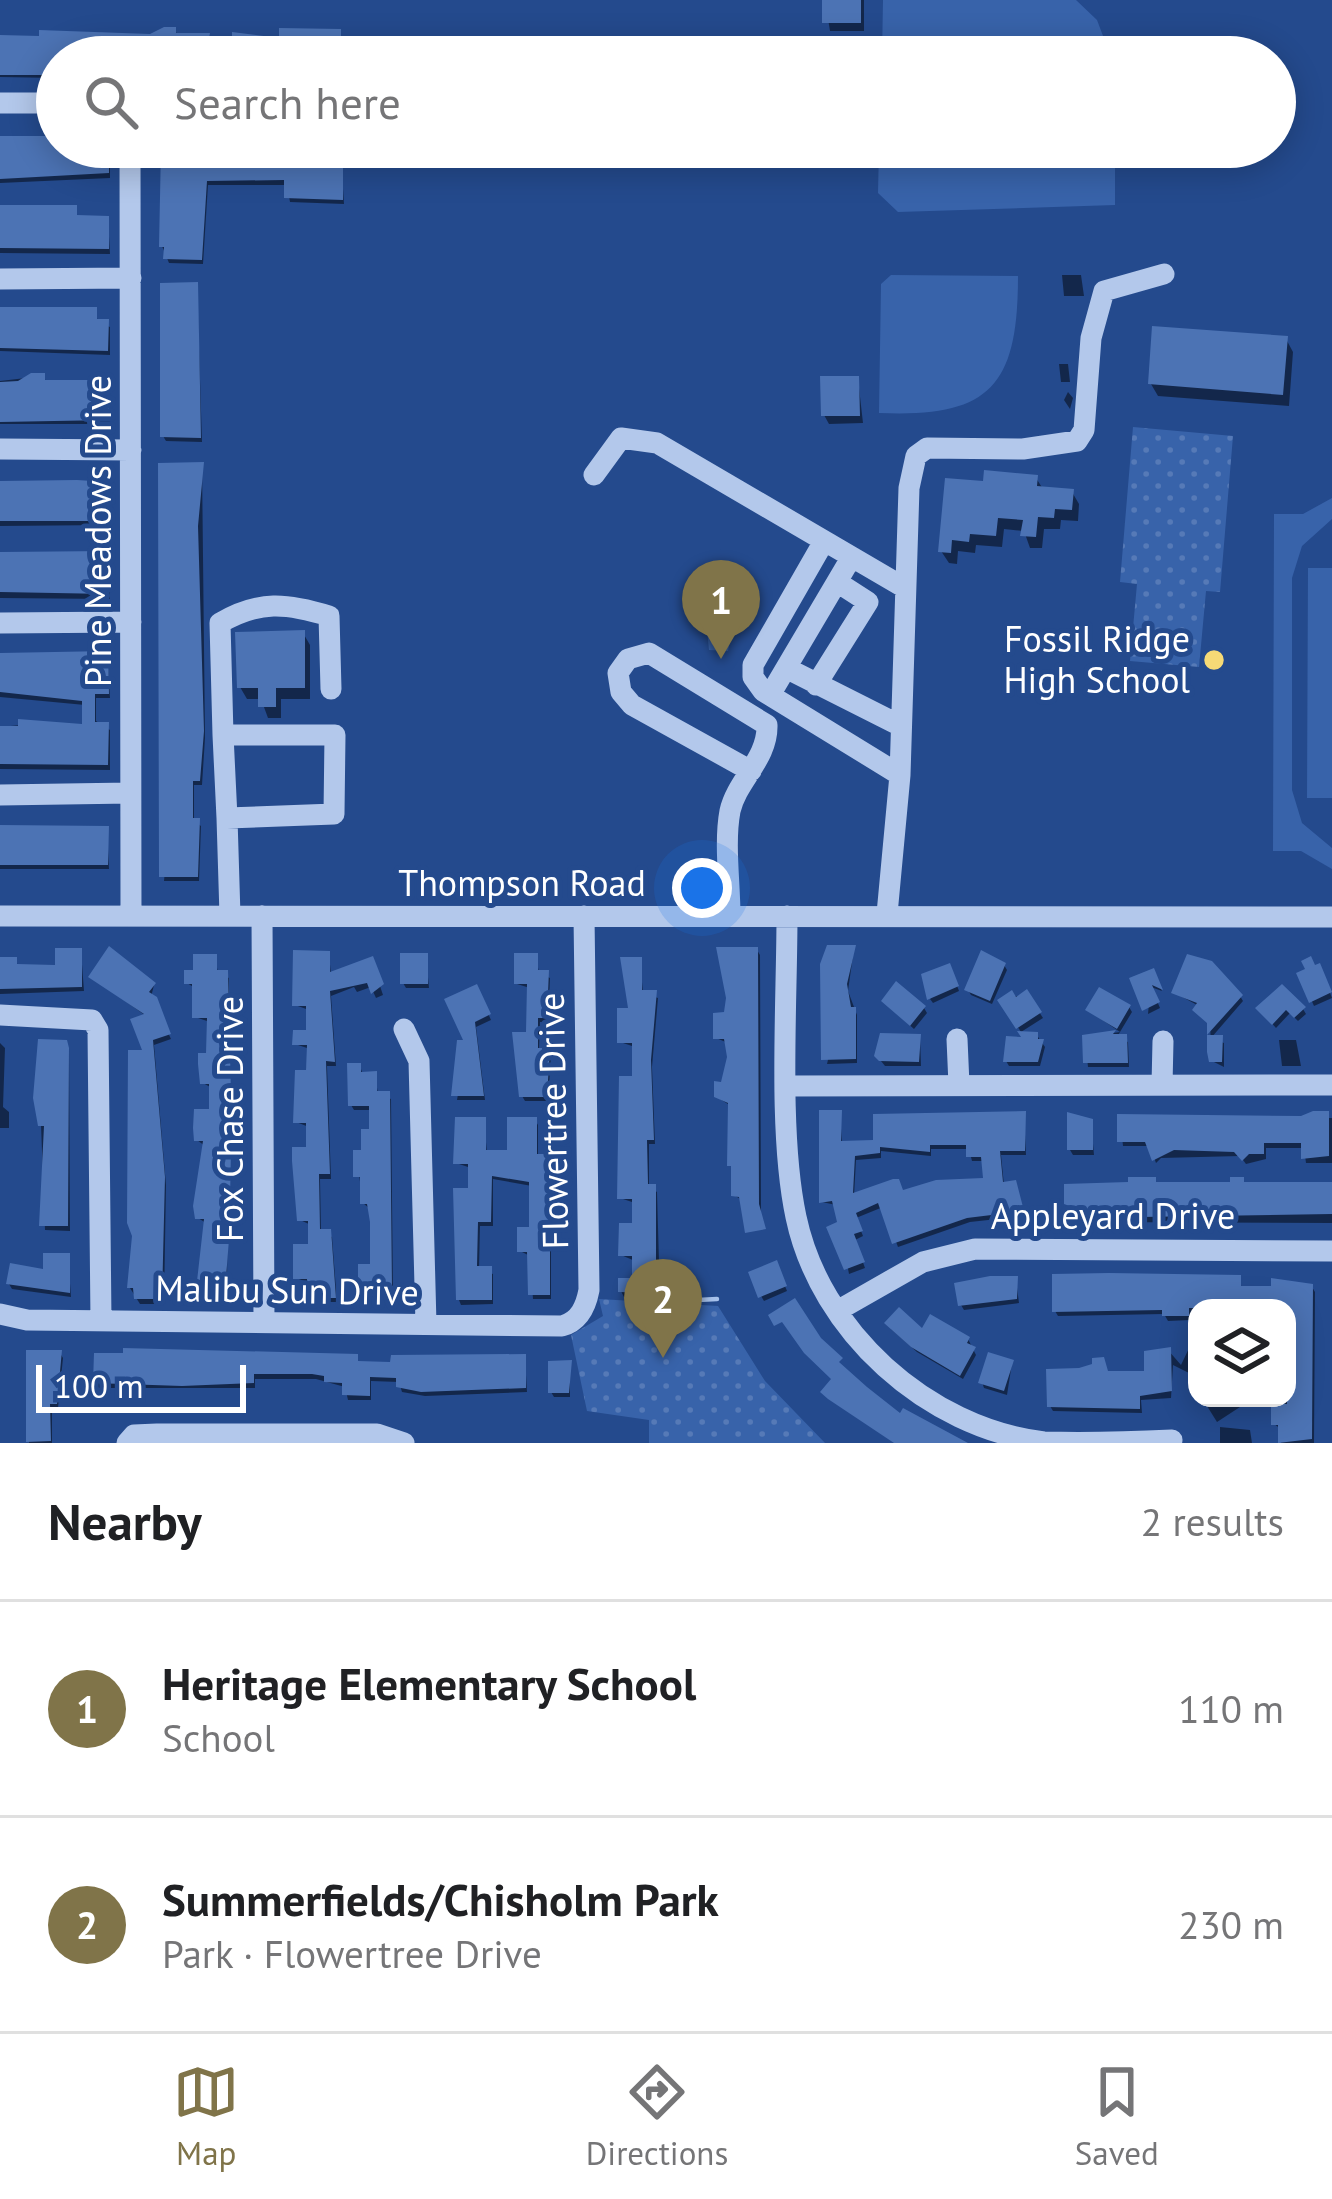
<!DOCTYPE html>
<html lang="en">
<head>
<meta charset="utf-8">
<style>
	body { margin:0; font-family:"PT Sans",sans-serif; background:#f6f6f6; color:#202124 }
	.controls { position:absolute; right:36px; bottom:36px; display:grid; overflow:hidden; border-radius:24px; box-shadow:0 6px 30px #0003 }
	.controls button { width:108px; height:108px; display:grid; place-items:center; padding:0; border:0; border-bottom:3px solid #e0e0e0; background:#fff; color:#202124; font:60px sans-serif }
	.scale { position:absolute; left:36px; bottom:30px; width:210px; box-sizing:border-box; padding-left:12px; border:6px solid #fff; border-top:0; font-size:33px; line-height:42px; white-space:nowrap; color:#fff; -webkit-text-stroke:9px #244a8d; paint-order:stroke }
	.you { position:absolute; left:702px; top:888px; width:42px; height:42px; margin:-30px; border:9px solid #fff; border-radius:50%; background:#1a73e8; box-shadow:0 0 0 18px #1a73e833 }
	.badge { display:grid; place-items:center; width:78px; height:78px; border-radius:50%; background:#807449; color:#fff; font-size:39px; font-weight:700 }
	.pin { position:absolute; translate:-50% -99px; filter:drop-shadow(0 3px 6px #0008) }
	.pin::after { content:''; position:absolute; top:63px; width:42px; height:36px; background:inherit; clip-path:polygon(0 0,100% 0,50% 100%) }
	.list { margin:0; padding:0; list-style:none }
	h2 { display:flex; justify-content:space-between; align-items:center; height:156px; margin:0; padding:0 48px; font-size:51px }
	h2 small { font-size:39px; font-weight:400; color:#757577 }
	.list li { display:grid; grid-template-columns:78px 1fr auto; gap:36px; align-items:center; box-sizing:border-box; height:216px; padding:0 48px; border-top:3px solid #e0e0e0 }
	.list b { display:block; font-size:45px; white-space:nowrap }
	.list p { margin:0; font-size:39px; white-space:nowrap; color:#757577 }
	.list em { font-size:39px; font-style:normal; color:#757577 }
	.icon { flex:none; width:66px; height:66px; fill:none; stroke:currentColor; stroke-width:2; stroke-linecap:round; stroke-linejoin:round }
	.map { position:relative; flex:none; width:1332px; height:1443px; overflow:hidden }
	.search { position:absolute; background:#fff; box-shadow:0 6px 30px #0003; left:36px; right:36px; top:36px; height:132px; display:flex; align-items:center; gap:30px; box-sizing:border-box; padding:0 42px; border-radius:66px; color:#757577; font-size:45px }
	.sheet { height:588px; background:#fff }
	nav { display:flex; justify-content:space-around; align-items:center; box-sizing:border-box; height:168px; border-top:3px solid #e0e0e0; background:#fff; font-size:33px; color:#757577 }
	nav a { display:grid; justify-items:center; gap:6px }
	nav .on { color:#807449 }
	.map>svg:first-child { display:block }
	.green { fill:url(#green-dots) }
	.pitch { fill:#3863aa }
	.shadow { fill:#0007; fill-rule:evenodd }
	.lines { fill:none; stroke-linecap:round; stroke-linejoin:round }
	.stream { stroke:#a7c2ec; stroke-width:4.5 }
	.building { fill:#4c73b4; fill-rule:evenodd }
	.minor { stroke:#b3c8eb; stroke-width:21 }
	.poi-dot { fill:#f6da76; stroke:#244a8d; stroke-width:4.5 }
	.labels { text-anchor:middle; stroke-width:10; stroke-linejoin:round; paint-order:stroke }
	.street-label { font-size:36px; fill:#fff; stroke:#244a8d }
	.poi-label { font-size:36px; fill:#fff; stroke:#244a8d; text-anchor:end }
</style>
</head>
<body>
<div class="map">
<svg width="1332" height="1443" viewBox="0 0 1332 1443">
	<defs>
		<pattern id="green-dots" width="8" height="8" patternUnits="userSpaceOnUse" patternTransform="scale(3)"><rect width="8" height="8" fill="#3863aa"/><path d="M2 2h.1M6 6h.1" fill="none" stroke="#567ab7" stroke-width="1.8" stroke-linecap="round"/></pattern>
	</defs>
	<rect width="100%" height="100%" fill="#244a8d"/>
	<path class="green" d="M1133,427L1233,436L1220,592L1206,591L1199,667L1130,661L1137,584L1120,582Z
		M717,583L739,590L728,651L709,650L704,597Z
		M599,1299L718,1306L765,1381L825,1443H649V1420L587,1411L571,1335L603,1316Z"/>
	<path class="pitch" d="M883,0H1076L1097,20L1111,57H882Z
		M879,147H1115V205L898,212L878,193Z
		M891,275L1018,276C1018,385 991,418 879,413L881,284Z
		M1332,498V519L1302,546L1292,578V790L1302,823L1332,848V869L1301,851H1273L1274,514H1303Z
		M1308,568H1332V798H1307Z"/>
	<path class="shadow" d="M825,0H864V31H830Z
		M175,30L178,36L210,41L339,32L342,57H57V78L0,77V37H151Z
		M0,138H57V147H110V178L0,183Z
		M164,147H269L282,159L341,158L344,204L290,202L287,185H208L203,264L169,263L162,246Z
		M0,207L75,208L78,218L108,219L110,254L0,253Z
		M1062,275H1081L1084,296H1064Z
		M197,285L202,442L166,441L163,436Z
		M0,310H95L98,322L110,327V355L0,351Z
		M1286,339L1293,352L1289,406L1158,396L1151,384Z
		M1059,364H1068L1070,382H1061Z
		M43,376L47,383H107L110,424H0V381Z
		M858,379L863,423L829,424L824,415Z
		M1068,392L1073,398L1070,409L1064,400Z
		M202,465L205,738L202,785H194V821L201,826L199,881H164Z
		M1036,478L1043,489L1072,492L1079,504L1078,521L1061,520L1060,529H1044L1042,548H1030L1024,531L1004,529L1002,547L976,545L975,553L958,551L957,564L949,563L941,551L985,484Z
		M0,483L107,485L110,525L0,526Z
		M106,554L110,599L0,598V556Z
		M303,633L310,645V699H281V718H268L261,699H247L240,687Z
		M0,654H107L110,698H96V721L110,730V770L0,769V727L43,723L85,727V705L0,697Z
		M0,829H107L109,869H0Z
		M854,948L848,991L857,1015V1063L827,1064Z
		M757,950L760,955L761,1212L734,1195L731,1106L717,1097L730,1058L728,1043L716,1038Z
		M81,951L84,991L0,994V959L15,960L19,967L58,968Z
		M329,954L331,975L371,959L383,995L376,998L371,987L357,992L354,987L331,996L336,1066H327L331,1179H320L321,1232L332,1237L337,1302H313L310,1283L296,1278L311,1247V1225L300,1220L309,1127L296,1122L310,1049L295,1044L309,1033V1010L295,1005Z
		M426,956L429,988H406L403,983Z
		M536,956L539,973L550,978L548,1022H540L539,1051L551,1056L548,1101H525L522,1096L530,988L517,984Z
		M215,957L218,973L229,978L227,1284L237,1294H202L199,1289L206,1223L198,1218L205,1146L197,1140L212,1112V1088L203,1083L210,1022L195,1017V988L187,983Z
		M640,960L643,993L658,998L652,1067L655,1144H649V1187L657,1192L660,1297H624L621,1291L635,1281V1261L621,1255L635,1226V1203L620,1198L635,1047L620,1042Z
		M1004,965L1007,970L992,1004L971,995L968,990Z
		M1152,971L1162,991L1151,987L1160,1008L1148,1014Z
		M952,972L959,991L933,1003L930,999Z
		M1322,972L1332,998L1314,1006L1300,975Z
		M92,977L154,985L151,997L171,1039L154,1045L166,1185L164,1304H140L130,1288L146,1016Z
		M476,987L491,1020L476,1027L485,1100H457Z
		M1027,993L1043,1018L1021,1032L1001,1001Z
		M1175,993L1240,996L1243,1001L1211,1038L1224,1043V1067L1212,1061L1210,1025L1199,1006Z
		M888,1006L924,1008L927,1013L914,1029Z
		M1129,1007L1132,1012L1120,1032L1088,1010Z
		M1259,1009H1303L1306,1014L1298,1021L1290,1013L1276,1028Z
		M1120,1032L1117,1037L1128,1042L1129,1067H1088L1085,1037Z
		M1036,1034L1045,1047L1040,1066H1009L1006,1061Z
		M920,1037L921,1066H885L877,1056Z
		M1279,1040H1296L1301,1066H1282Z
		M0,1043L5,1048L3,1107L9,1112V1128H0Z
		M69,1048L70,1231L45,1230L41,1125Z
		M360,1066L363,1075H375L378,1094L391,1099L393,1295H376V1300L362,1295L373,1267L370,1209L363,1203L356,1153H364L372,1132V1110H354L351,1105Z
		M822,1113H840L842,1144L876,1143L1024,1114L1026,1155H1001L1004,1185L1017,1189L1024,1216L970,1222L898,1247L883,1207L856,1218L863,1236L855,1240L865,1268L849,1274L836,1205L822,1202ZM931,1149H969L972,1161H985L987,1180L854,1196L856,1160L881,1158V1151L931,1156Z
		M1120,1117L1332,1118V1163H1306L1304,1148H1266V1159L1246,1164L1240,1156L1161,1158L1156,1163L1150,1146H1123Z
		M484,1120L487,1153H510L535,1120L538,1125V1157L549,1162L551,1175V1299H533L530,1256L520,1251L532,1230V1186L493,1179V1226H480L479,1269L493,1274V1304L461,1305L459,1300L471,1168L456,1163Z
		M1091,1121L1094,1155H1073L1070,1150Z
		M1157,1185L1332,1186V1223L1081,1222L1078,1211L1067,1203Z
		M68,1256L71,1297L12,1289L9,1284L46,1273Z
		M778,1269L787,1291L764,1301L761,1296Z
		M1239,1278L1242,1289L1312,1287L1315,1292L1314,1443H1281V1429L1274,1424L1287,1398V1308H1197L1190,1320L1168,1321L1164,1314L1058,1316L1055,1311Z
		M1016,1280L1019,1303L964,1310L961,1305Z
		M891,1329L968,1339L976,1355L963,1379L917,1352Z
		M1192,1342L1197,1345V1377L1173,1365L1171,1398L1141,1400L1142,1413L1053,1411L1050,1406L1108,1374H1147L1168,1350L1181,1365Z
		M29,1353H60L63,1358L58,1408H52V1443H29Z
		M356,1357L359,1364L525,1358L527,1392L425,1396L402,1392L399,1382L371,1381V1400H348L345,1387L316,1379H255V1388H99L96,1383Z
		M570,1363V1397H554L551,1392Z
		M1012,1363L1007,1395L984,1388L982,1382Z
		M1202,1398H1234L1240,1407L1217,1422Z
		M1220,1427L1250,1430L1252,1443H1220Z"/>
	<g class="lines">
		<path class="stream" d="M698,1300L717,1299"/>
	</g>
	<path class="building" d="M822,0H861V23H822Z
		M164,27H176V33H210L209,38H232V32L279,38V28L341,29V57H57V75H0V35L39,36V30L150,34Z
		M0,136H57V147H109V173L0,179Z
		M161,147H268L280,149V156L343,155V200L284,198V180L207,181L202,260L163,259L164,247H159Z
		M0,205H77V215L109,216V249L0,248Z
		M198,282L201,438L160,437V283Z
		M0,307H97V319H109L108,351L0,348Z
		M1152,326L1288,336L1283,395L1148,384Z
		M31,373H45V380H109V420L0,422V382L18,381Z
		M820,376H859L860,416H821Z
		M204,462L198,526L204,731L200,781H193V818H200L198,877H159L158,463Z
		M984,470L1038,475L1037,486L1074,489L1072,510L1055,509L1054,518L1038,517L1036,537L1020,536L1023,520L998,518L996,536L970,534L969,542L952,540L951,553L938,552L945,478L983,481Z
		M77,480L108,482L109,521H0V481Z
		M108,551L109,594L0,592V552Z
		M305,630V688H276V707H258V688H237L235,632Z
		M108,651L109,694H95V722H109L108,765L0,764V726H18V719L82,724V701L0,692V653Z
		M0,825L109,826L108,865H0Z
		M827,945H856L847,984L851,1007H856V1059L821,1060L820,964Z
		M109,946L156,983L149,992L157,997L171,1034L153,1040L165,1177L162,1299H134L133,1288H127L132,1236L127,1223L128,1050H142L130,1019L144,1014L88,977Z
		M716,947H758L759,1204L766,1229L745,1233L739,1197L731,1196V1166H727L728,1103L714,1097V1081L721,1082L727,1057L724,1039H713V1013L724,1012L726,998Z
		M55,948H82V987L0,989V957H17V964L55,965Z
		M293,950L330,951V972L373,956L384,984L371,994L367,983L330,991L335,1062L326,1061L330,1174H319L320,1229H331L336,1298H307V1279H293V1244H308V1221H297L292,1161V1147H306V1123H293L295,1070H306L307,1045H292L293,1030H306V1006H292Z
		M981,950L1006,963L990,1001L964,990Z
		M400,953H428V984H400Z
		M514,953H538V970H549L547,1018H538V1048H550L547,1097H519L512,1032H526L527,984H514Z
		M193,954H217V970H228L231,1095L224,1148H231L230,1201H225L224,1226H230L226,1278L238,1290H196L204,1219H195L193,1206L203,1141H194L193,1128L194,1109H209V1084H200L198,1064V1053H206L207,1018H192V984H184V970H193Z
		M1187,954L1212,961L1243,995L1207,1035H1223L1222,1062H1209L1207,1052V1023L1192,1010L1197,1003L1171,993Z
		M1311,956L1315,965L1320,963L1332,992L1309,1003L1296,973L1305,969L1301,961Z
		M620,957H642V990H657L651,1060L654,1140H647L648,1184H656V1279L662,1280V1291L656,1293L618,1292V1278H632V1256H618L619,1223H632V1199H617L619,1076H632V1043H617V1008H628Z
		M950,963L959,986L927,1000L921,974Z
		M1154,968L1163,990L1152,985L1160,1002L1142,1011L1129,978Z
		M896,981L926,1006L910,1026L881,1001Z
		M477,984L491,1014L475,1022L484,1096H451L457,1040H463L444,999Z
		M1282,984L1306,1007L1294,1018L1286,1010L1272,1025L1255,1008Z
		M1099,987L1131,1005L1117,1029L1085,1010Z
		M1027,989L1042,1012L1016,1029L997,1000L1012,990L1016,997Z
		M1116,1030L1113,1034H1127L1128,1063H1083L1082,1035Z
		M1017,1031L1038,1032V1039H1044L1038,1062H1003L1006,1036L1021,1037Z
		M880,1033L921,1034L919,1062L879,1061L874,1056Z
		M38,1039L67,1040L69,1048L68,1226H39L44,1126H38L33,1098Z
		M347,1063H361V1072L377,1071V1091H390L392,1290H375V1296H359L358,1290V1264H370V1222L367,1204H360V1177H353V1150H361V1129H369V1106H348Z
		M819,1110H842L841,1141L873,1140V1114L1026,1111L1025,1151H1000L1003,1182L1016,1180L1024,1211L967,1218L892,1244L878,1203L856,1213L863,1231L854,1234L865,1262L844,1270L826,1227L837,1222L832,1201L819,1203ZM930,1145H966V1157H981L983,1178L936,1180L903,1190L899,1179H893L853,1193L855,1156L880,1153V1147L930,1152Z
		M1313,1111H1329V1156L1301,1159V1143H1264V1154H1249L1242,1161L1234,1152L1174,1150L1152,1161L1145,1142H1117V1114L1301,1116Z
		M1067,1112L1093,1119V1150H1067Z
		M455,1117H486V1150H507V1117H537V1154H547L550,1167V1295H528L527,1252H517V1227H529V1182L492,1176L491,1222H478L477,1266H492V1300H456L453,1188H468V1164H453Z
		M1128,1177H1156V1182H1230V1177H1244V1182H1332V1214L1075,1218V1208L1064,1204V1184L1128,1182Z
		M43,1253H70V1293L6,1284L10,1263L43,1269Z
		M777,1260L787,1286L758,1298L748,1272Z
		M1109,1273L1241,1275V1286H1271V1278L1313,1284L1312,1439L1278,1443V1425H1271V1404H1287V1308H1189V1316H1162V1310L1052,1312V1274Z
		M990,1276H1018L1017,1299L958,1306L954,1283Z
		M795,1298L821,1338L843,1358L839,1362L867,1387L900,1413L903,1408L968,1443H894L828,1399L820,1392L831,1379L804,1353L782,1322L774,1326L768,1315Z
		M899,1307L922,1328L930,1314L970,1337L967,1343L976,1347L960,1376L911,1347L884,1323Z
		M1171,1347L1172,1391L1140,1396V1409L1047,1407L1046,1369L1079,1368L1092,1364V1358L1104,1357L1108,1371H1144V1351Z
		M123,1348L358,1354V1361L390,1362L391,1355L526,1354V1388L421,1392L396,1387V1378L370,1377V1396L342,1395V1383L324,1382V1376L312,1374H254V1383L182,1386L93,1383L94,1353H123Z
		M26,1350H62L57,1404H50L51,1441L26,1442Z
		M988,1352L1014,1360L1004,1391L978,1383Z
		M572,1360L569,1393H548V1361Z"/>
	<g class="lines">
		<path class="minor" d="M0,103H57
			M130,147L131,916
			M0,279L131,278
			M0,449L131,450
			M594,475L621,438L657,443L905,588
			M823,543L753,665V677L763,691L900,775
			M0,623L131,622
			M786,668L901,726
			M816,685L868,602L837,582
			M770,695L851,558
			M223,735L227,818
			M0,795L130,793
			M887,914L900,775L909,488L916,456L927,448L1023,449L1077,441L1084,430L1091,338L1104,291L1164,274
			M0,916L1332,917
			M230,916L227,818L334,814L335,735H223L220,623C259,600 287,603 329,616L331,689
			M262,916L264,1322
			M730,916C730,883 724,843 730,811C737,780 768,759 767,725L649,653L628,659L618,673L621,692L632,705L751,771
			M787,916C787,1004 778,1133 796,1217C820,1331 927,1428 1044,1442C1086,1443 1130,1442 1172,1440
			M0,1015L92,1020L98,1030L101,1321
			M404,1029L419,1061L426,1324
			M957,1039L959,1085
			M1162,1085L1163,1041
			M789,1086L1332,1085
			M837,1311L923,1262L975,1249L1332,1251
			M0,1314L27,1320L562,1326C580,1321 586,1306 589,1290L584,916
			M127,1443L134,1435L157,1434H377L404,1443"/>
	</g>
	<circle class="poi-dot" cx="1214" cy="660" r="12"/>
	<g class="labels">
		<g class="street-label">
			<text transform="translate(98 531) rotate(-90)" y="13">Pine Meadows Drive</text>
			<text x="522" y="896">Thompson Road</text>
			<text transform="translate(230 1119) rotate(-90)" y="13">Fox Chase Drive</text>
			<text transform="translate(553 1121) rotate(-91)" y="13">Flowertree Drive</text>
			<text x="1113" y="1229">Appleyard Drive</text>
			<text transform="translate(287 1290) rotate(1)" y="13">Malibu Sun Drive</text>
		</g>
		<g class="poi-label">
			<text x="1190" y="652">Fossil Ridge<tspan x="1190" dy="41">High School</tspan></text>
		</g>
	</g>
</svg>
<div class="controls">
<button><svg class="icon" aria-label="layers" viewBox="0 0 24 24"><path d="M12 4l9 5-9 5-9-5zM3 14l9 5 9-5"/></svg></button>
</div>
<div class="scale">100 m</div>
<div class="you"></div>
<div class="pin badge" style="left:721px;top:659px">1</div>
<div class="pin badge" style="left:663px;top:1358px">2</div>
<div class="search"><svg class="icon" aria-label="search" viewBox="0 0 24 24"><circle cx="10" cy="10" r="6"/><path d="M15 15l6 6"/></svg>Search here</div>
</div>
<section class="sheet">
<h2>Nearby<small>2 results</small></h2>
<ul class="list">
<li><span class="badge">1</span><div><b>Heritage Elementary School</b><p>School</p></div><em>110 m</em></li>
<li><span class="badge">2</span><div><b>Summerfields/Chisholm Park</b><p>Park · Flowertree Drive</p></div><em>230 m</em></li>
</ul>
</section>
<nav>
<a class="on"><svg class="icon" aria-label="map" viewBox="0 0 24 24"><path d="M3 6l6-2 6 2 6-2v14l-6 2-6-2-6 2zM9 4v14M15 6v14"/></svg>Map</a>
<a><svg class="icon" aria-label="directions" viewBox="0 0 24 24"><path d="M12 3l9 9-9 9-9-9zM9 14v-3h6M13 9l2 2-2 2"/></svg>Directions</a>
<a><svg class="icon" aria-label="saved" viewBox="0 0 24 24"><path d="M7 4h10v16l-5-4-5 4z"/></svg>Saved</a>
</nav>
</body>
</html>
